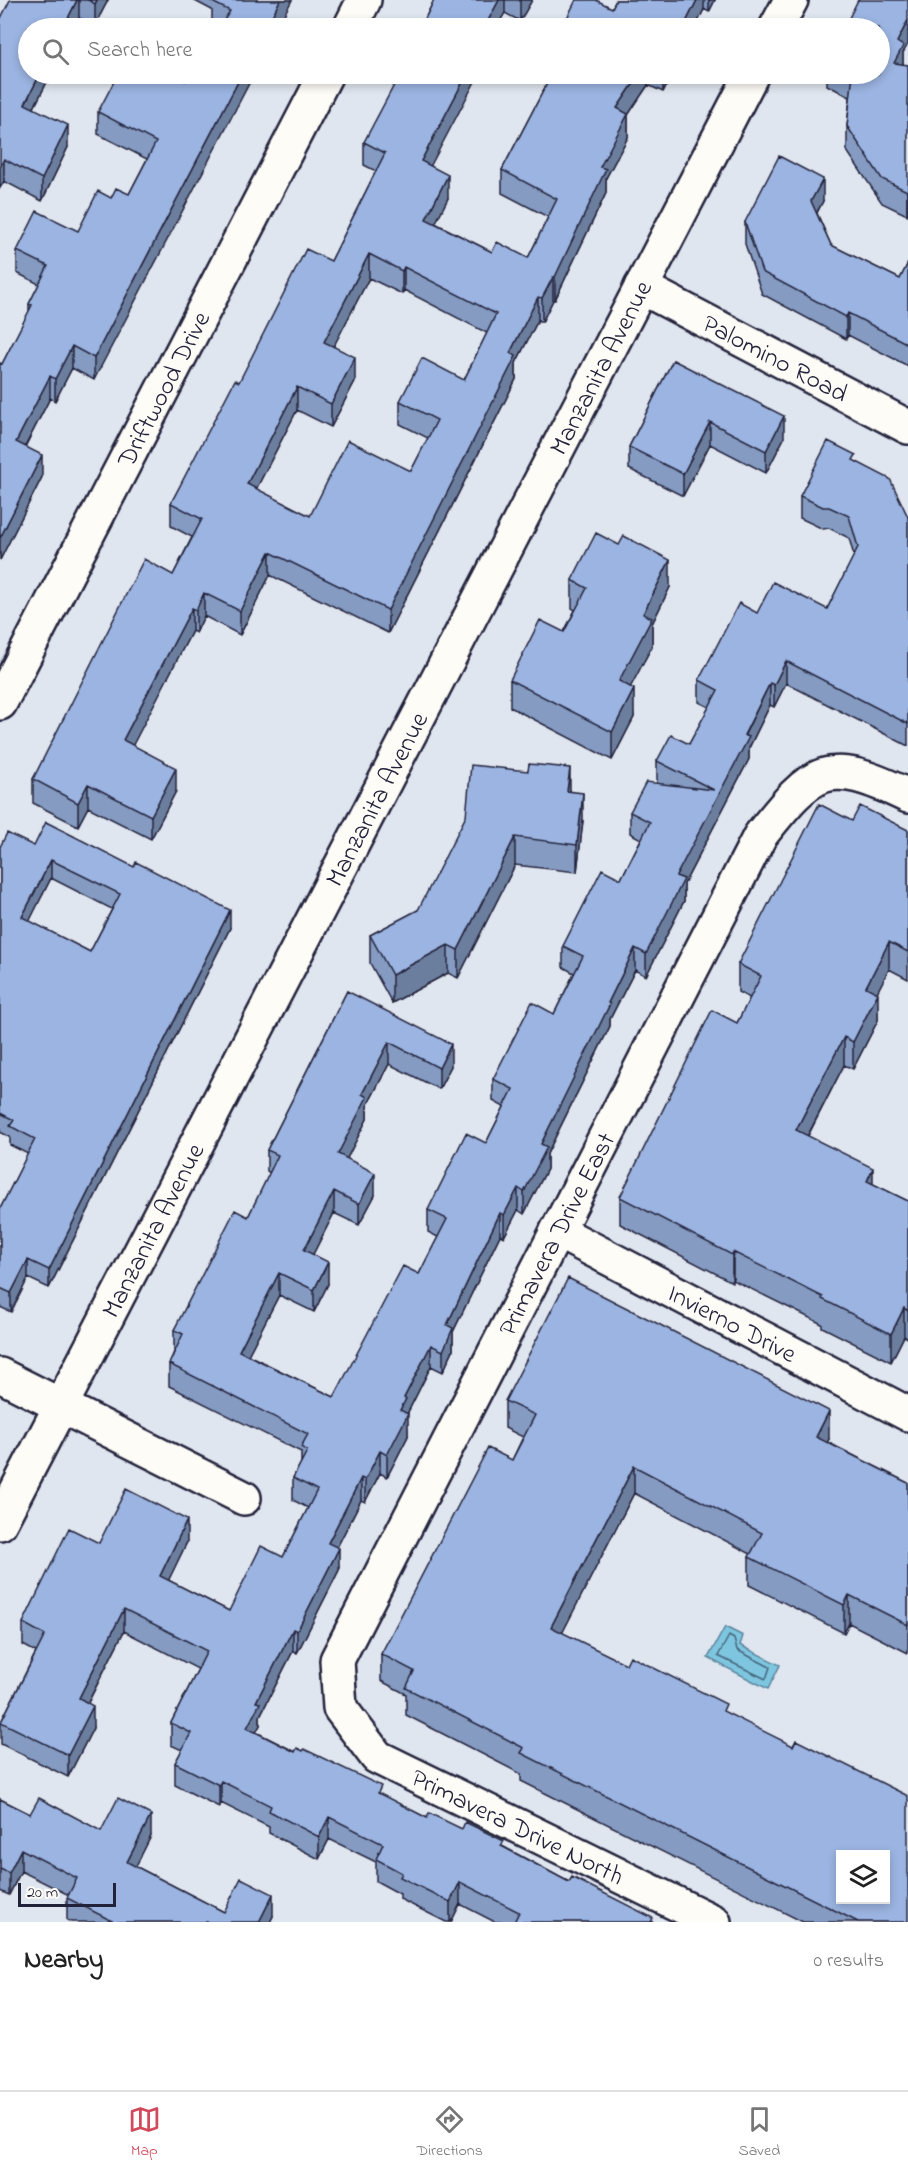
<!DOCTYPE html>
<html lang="en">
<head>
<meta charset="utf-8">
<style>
	body { margin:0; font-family:"Indie Flower",sans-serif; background:#f2f2f2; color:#222 }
	.controls { position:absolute; right:18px; bottom:18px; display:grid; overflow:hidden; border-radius:0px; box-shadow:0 3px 9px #0003 }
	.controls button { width:54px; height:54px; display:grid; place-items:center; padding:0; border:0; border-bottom:2px solid #e0e0e0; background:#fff; color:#222; font:30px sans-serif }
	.scale { position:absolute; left:18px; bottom:15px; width:98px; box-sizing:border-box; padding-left:6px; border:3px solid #22223b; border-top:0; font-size:16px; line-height:21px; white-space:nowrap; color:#22223b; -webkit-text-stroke:4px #fdfcf7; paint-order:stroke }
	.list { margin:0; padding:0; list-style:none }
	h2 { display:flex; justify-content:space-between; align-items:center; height:78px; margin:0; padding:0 24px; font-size:26px }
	h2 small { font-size:20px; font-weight:400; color:#767676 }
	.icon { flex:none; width:33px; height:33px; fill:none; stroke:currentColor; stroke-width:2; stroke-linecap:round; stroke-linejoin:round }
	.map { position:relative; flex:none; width:908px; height:1922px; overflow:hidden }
	.search { position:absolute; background:#fff; box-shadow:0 3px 9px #0003; left:18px; right:18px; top:18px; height:66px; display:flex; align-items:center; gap:15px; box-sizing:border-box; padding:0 21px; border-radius:33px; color:#767676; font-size:22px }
	.sheet { height:168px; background:#fff }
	nav { display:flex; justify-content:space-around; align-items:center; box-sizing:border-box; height:84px; border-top:2px solid #e0e0e0; background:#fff; font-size:16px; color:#767676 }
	nav a { display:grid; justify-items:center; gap:3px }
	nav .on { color:#d1495b }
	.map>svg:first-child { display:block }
	.water { fill:#7ec6df; stroke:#59849d; stroke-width:1.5 }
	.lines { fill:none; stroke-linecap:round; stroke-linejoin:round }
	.shore { stroke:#47647d; stroke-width:1.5 }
	.minor-casing { stroke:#22223b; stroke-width:38 }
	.minor { stroke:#fdfcf7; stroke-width:33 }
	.wall { fill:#859bc2; stroke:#22223b; stroke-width:1.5; fill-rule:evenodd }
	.shaded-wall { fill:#6c7e9e; stroke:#22223b; stroke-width:1.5 }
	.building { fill:#9bb4e1; stroke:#22223b; stroke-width:1.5; fill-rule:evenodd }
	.labels { text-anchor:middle; stroke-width:5; stroke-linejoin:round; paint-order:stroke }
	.street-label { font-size:26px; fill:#22223b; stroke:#fdfcf7 }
</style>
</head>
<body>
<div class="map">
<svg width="908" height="1922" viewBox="0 0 908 1922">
	<rect width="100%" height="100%" fill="#e0e6f0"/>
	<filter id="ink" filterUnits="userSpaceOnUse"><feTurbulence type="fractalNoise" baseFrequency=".0167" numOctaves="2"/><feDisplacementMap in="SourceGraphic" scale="12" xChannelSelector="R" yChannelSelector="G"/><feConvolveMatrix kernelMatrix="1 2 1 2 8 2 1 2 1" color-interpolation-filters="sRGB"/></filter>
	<g filter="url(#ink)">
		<path class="water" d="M725,1627L743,1636L740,1645L780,1665L768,1689L708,1658Z"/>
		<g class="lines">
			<path class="shore" d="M729,1636L734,1639L737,1650L770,1667L766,1679L718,1656Z"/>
			<g class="minor-casing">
				<g id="minor">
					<path d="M350,28L364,0"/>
					<path d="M776,28L791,0"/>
					<path id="s1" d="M641,287L908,427"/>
					<path id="s2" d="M0,703L326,74"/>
					<path id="s3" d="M557,1231L908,1414"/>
					<path d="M0,1375L244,1498"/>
					<path id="s4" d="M0,1523L752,74"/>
					<path id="s5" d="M714,1922L377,1757L340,1708L337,1660L760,836C814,768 826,756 908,796"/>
				</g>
			</g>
			<use href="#minor" class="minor"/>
		</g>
		<path class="wall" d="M10,0H108L95,25L79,18L74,28H28V74H51L34,108L68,147L42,201L4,181L0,188Z
			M193,0H292L220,27L212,23V10Z
			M434,0H532L520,21L505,13L423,28V23Z
			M616,0H715L709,12L704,9L695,28H566V20L612,8Z
			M903,53V65H908L907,215L882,203L847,151V126L850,97L827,85V74H879Z
			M552,74H672L663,92L648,85L628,115V137L606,178V193L555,300H553L542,322L538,320L516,363V379L388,633L270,575L240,635L204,616L196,633L192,631L132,745L176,791L151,839L88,807L78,826L33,803V779L173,575L192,537L171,526V503L239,382L331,261L376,171L364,165V142L431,166L448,198L435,223L492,252L528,258L548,217L502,193V170ZM369,278L402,294L404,290L487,333L464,380L400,401V424L428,438L411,471L310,516L256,489L297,410L331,427L355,381L333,347Z
			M186,81L94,380L72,368L55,401L50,398L25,447L42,477L0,560L2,364L29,312V304L39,284L17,273V251L78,231L111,198L129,194L147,159L98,134V112Z
			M823,201L817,213L831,245L900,279L908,263V366L848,335L846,339L762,294L745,244V222Z
			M673,360L784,438L766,473L710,444L683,496L629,469V447Z
			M856,462L908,517V746L786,683L774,707L770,705L749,748V759L684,884V901L646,976L635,970L610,1019V1026L547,1154V1169L524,1214L518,1210L504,1237L500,1235L453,1332V1350L443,1372L431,1366L407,1414L408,1436L387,1477L380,1473L365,1502L361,1500L337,1547L339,1570L297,1653L293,1651L260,1716V1725L256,1732L427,1818L462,1829L504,1847L569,1882L653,1922H495L460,1904L451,1922H446L400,1899V1894L376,1881V1862L329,1839L319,1859L269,1833V1827L221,1803L219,1807L175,1785V1763L182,1750L171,1745V1723L198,1669L124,1631L88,1703L93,1728L68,1777L1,1744V1722L36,1652L23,1645V1623L99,1543L187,1542L168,1580L229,1611L283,1557L308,1508L293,1500V1478L301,1463V1452L169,1386V1364L174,1352V1330L248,1217L270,1173L267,1171V1150L347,991L451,1066L439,1089L389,1064L367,1106V1119L347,1158L375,1195L359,1225L334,1213L313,1254L328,1284L314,1312L279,1295L248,1355L334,1397L419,1274L438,1237L428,1232V1210L486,1143L504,1107L493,1101V1079L554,1014L574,973L563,967V946L621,879L641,839L630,833V812L659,784L657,783V761L689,744L709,707L699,702V680L757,613L827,609L854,556L849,538L829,528L823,529L800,518V496Z
			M572,580L670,587L652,624V646L630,687L634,717L612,760L510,707V680L564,632L575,610L572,608Z
			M570,791L583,820L577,872L515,865L458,978L448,973L392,1003L370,963V935L418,910Z
			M852,821L908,830V979L889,969L877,992L878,1020L853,1069L844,1065L808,1136L873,1184L908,1201V1338L904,1336L891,1362L822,1327V1324L733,1280L732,1282L620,1224V1197L737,1023L750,998L738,992V964Z
			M34,846L230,928L49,1288L28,1278L11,1312L0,1307V1209L28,1154L10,1145V1137L0,1132V847ZM51,878L112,909L90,952L29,921Z
			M505,1401L829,1439L827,1442L908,1483V1653L849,1623L844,1633L749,1585V1557L751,1554L634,1493L562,1633L726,1713L908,1922H803L521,1781V1774L406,1715V1694L381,1681V1654L512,1460L523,1437L505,1428Z
			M0,1799L30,1814L101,1831L151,1836L135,1866L224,1912L273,1916L270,1922H71L67,1920V1898L69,1895L21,1871L9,1895L0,1891Z"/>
		<path class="shaded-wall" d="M77,0H79V18L74,28H63Z
			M97,0H108L95,25V4Z
			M280,0H292L277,28H266Z
			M499,0H505V13L496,28H484Z
			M520,0H532L520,21Z
			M697,0H704V9L695,28H683Z
			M709,0H715L709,12Z
			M908,20V44L903,53V70L894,63L897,42Z
			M40,74H51L25,125V104Z
			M242,74H254L94,380V358Z
			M467,74H479L421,184V161Z
			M640,74H648V85L628,115V137L606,178V193L555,300V277L617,108Z
			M663,74H672L663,92Z
			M68,125V147L42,201V179Z
			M4,159V181L0,188V167Z
			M448,175V198L426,242V219Z
			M823,179V201L811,223V201Z
			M908,190V214L907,215V191Z
			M369,254V278L324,365V342Z
			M404,267V290L402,294V271Z
			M553,277V300L542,322V298Z
			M538,297V320L516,363V379L388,633V610L510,353Z
			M848,313V335L846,339V317Z
			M72,346V368L55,401V379Z
			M355,357V381L331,427V404Z
			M50,376V398L16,464V442Z
			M297,387V410L247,507V484Z
			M784,416V438L766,473V451Z
			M710,422V444L683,496V474Z
			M42,455V477L0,560V538Z
			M270,552V575L240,635V611Z
			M670,560V587L652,624V646L619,709V681L643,614Z
			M204,593V616L196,633V610Z
			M192,608V631L123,764V740Z
			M786,661V683L774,707V685Z
			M770,683V705L749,748V759L684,884V901L646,976V954L676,876Z
			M634,689V717L612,760V732Z
			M176,768V791L151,839V816Z
			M570,768V796L567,791Z
			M88,784V807L78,826V803Z
			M583,793V820L577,872V845Z
			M515,837V865L458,978V950Z
			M51,860V878L22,936V917Z
			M230,910V928L49,1288V1270Z
			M889,942V969L866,1014V987Z
			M448,945V973L392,1003V975Z
			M635,948V970L610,1019V1026L547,1154V1169L524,1214V1192L541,1144L608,1003Z
			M878,993V1020L853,1069V1042Z
			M844,1037V1065L796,1158V1130Z
			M389,1042V1064L367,1106V1119L338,1176V1154L362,1094Z
			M451,1044V1066L439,1089V1068Z
			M873,1168V1196L867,1181Z
			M375,1173V1195L359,1225V1204Z
			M518,1188V1210L504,1237V1215Z
			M334,1191V1213L304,1272V1250Z
			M500,1213V1235L453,1332V1350L443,1372V1351L447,1325Z
			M733,1252V1280L732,1282V1255Z
			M28,1260V1278L11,1312V1293Z
			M328,1262V1284L314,1312V1290Z
			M279,1273V1295L239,1373V1351Z
			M904,1308V1336L891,1362V1334Z
			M431,1345V1366L406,1416L408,1414V1436L387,1477V1455L404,1398Z
			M829,1411V1439L816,1464V1437Z
			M380,1451V1473L365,1502V1480Z
			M634,1466V1493L551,1655V1627Z
			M361,1478V1500L328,1565V1543Z
			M187,1520V1542L160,1598V1576Z
			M339,1548V1570L297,1653V1631Z
			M849,1595V1623L844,1633V1605Z
			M124,1609V1631L79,1720V1698Z
			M293,1629V1651L260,1716V1725L247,1749V1728L256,1702Z
			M93,1706V1728L68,1777V1755Z
			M221,1781V1803L219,1807V1785Z
			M151,1815V1836L127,1884V1862Z
			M329,1817V1839L319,1859V1837Z
			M21,1849V1871L9,1895V1873Z
			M460,1882V1904L451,1922H450V1902Z
			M273,1894V1916L270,1922H259Z"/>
		<path class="building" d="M10,0H77L63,28H28V74H40L25,104L68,125L42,179L4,159L0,167V20Z
			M88,0H97L95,4Z
			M213,0H280L266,28H219L230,11L212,2Z
			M434,0H499L484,28H424L426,24L423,23Z
			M576,0H596L612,8L616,0H697L683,28H575L577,26L566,20Z
			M858,0H908V20L897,42L903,46L894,63L908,65V190L907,191L882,179L847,126L853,74H879V28H844Z
			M118,74H151L186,81L191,74H242L94,358L72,346L55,379L50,376L16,442L42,455L0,538V363L2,364L32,305L29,304L48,266L17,251L37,211L78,231L98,191L111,198L116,188L129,194L156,142L98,112Z
			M400,74H467L421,161L448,175L426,219L492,252L497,242L528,258L557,199L502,170L552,74H640L617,108L628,114L600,167L606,169L555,277H553L542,298L538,297L510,353L516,356L388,610L270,552L240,611L204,593L196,610L192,608L123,740L176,768L151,816L88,784L78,803L33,779L144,559L173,575L202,519L171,503L235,380L239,382L306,249L331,261L385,153L364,142ZM369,254L402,271L404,267L496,314L464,380L422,358L400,401L437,420L411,471L348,440L310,516L247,484L297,387L331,404L355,357L324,342Z
			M779,156L823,179L811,201L831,245L900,279L908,263V344L848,313L846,317L762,272L745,222Z
			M673,360L784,416L766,451L710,422L683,474L629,447Z
			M828,441L856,455L853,460L890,479L908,517V724L786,661L774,685L770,683L744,735L749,737L676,876L684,879L646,954L635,948L608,1003L610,1004L541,1144L547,1147L524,1192L518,1188L504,1215L500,1213L447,1325L453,1328L443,1351L431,1345L404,1398L406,1399L400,1410L408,1414L387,1455L380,1451L365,1480L361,1478L328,1543L339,1548L297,1631L293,1629L256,1702L260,1703L247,1728L295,1752L297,1748L303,1751L304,1749L381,1786L378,1793L427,1818L429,1813L462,1829L465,1822L504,1841L501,1846L569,1882L572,1877L653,1918L651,1922H514L519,1912L460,1882L450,1902L400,1877L402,1873L376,1859L383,1844L329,1817L319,1837L269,1811L271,1806L221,1781L219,1785L175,1763L191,1733L171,1723L207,1651L124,1609L79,1698L93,1706L68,1755L1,1722L45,1635L23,1623L69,1528L99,1543L126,1489L187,1520L160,1576L229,1611L261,1546L283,1557L317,1490L293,1478L307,1451L301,1447L308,1434L169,1364L183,1334L174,1330L235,1210L248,1217L278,1155L267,1150L347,991L451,1044L439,1068L389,1042L362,1094L367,1097L338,1154L375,1173L359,1204L334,1191L304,1250L328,1262L314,1290L279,1273L239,1351L334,1397L403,1266L419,1274L447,1219L428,1210L466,1133L486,1143L513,1089L493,1079L532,1002L554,1014L583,956L563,946L602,869L621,879L650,822L630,812L646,782L714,790L657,761L671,735L689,744L718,690L699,680L739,603L757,613L773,582L827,609L858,547L849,516L829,507H823L800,496Z
			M596,533L619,545L624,536L670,560L643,614L652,618L619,681L634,689L612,732L510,680L540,620L564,632L587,588L572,580Z
			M529,764L570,768L567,791L583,793L577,845L515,837L458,950L448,945L392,975L370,935L418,910L466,816L471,765L528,771Z
			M819,804L852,821L860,806L908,830V952L889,942L866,987L878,993L853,1042L844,1037L796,1130L873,1168L867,1181L908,1201V1311L904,1308L891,1334L822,1299L823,1297L733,1252L732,1255L620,1197L712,1010L737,1023L761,976L738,964Z
			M46,822L134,867L136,862L230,910L49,1270L28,1260L11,1293L0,1288V1209L35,1139L10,1126L14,1120L0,1113V847L7,833L34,846ZM51,860L120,894L90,952L22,917Z
			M568,1278L829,1411L816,1437L908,1483V1625L849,1595L844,1605L749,1557L762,1533L634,1466L551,1627L626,1664L630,1656L726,1704L723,1711L793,1746L796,1740L908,1796V1922H858L521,1753L524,1748L406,1688L414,1671L381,1654L488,1448L512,1460L535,1415L505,1401ZM840,1854H885V1899H840Z
			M39,1798L101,1831L118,1798L151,1815L127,1862L224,1912L241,1878L273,1894L259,1922H114L67,1898L77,1878L21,1849L9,1873L0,1869V1799L30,1814Z"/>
	</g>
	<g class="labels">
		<g class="street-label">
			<text dy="9" stroke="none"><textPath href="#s1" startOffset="152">Palomino Road</textPath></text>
			<text dy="9" stroke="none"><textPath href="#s4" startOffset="1302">Manzanita Avenue</textPath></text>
			<text dy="9" stroke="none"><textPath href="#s2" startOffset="354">Driftwood Drive</textPath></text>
			<text dy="9" stroke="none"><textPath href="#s4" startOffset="816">Manzanita Avenue</textPath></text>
			<text dy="9" stroke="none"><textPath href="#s4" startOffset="330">Manzanita Avenue</textPath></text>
			<text dy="9" stroke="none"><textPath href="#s5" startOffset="964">Primavera Drive East</textPath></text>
			<text dy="9" stroke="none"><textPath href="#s3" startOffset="198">Invierno Drive</textPath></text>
			<text transform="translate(518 1826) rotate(26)" y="9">Primavera Drive North</text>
		</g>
	</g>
</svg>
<div class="controls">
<button><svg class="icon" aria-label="layers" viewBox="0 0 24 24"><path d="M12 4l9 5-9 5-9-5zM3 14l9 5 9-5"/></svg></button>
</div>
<div class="scale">20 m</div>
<div class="search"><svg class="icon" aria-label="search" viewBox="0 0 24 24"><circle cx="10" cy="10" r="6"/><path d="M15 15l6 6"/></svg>Search here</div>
</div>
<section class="sheet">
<h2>Nearby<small>0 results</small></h2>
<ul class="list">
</ul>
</section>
<nav>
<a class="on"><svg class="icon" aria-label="map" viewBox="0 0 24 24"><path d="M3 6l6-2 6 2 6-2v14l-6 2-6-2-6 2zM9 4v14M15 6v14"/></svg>Map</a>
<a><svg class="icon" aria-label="directions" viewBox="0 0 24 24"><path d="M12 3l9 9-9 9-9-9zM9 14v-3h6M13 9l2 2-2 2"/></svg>Directions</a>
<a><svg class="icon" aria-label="saved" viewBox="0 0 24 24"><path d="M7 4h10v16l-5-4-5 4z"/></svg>Saved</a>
</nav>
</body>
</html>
